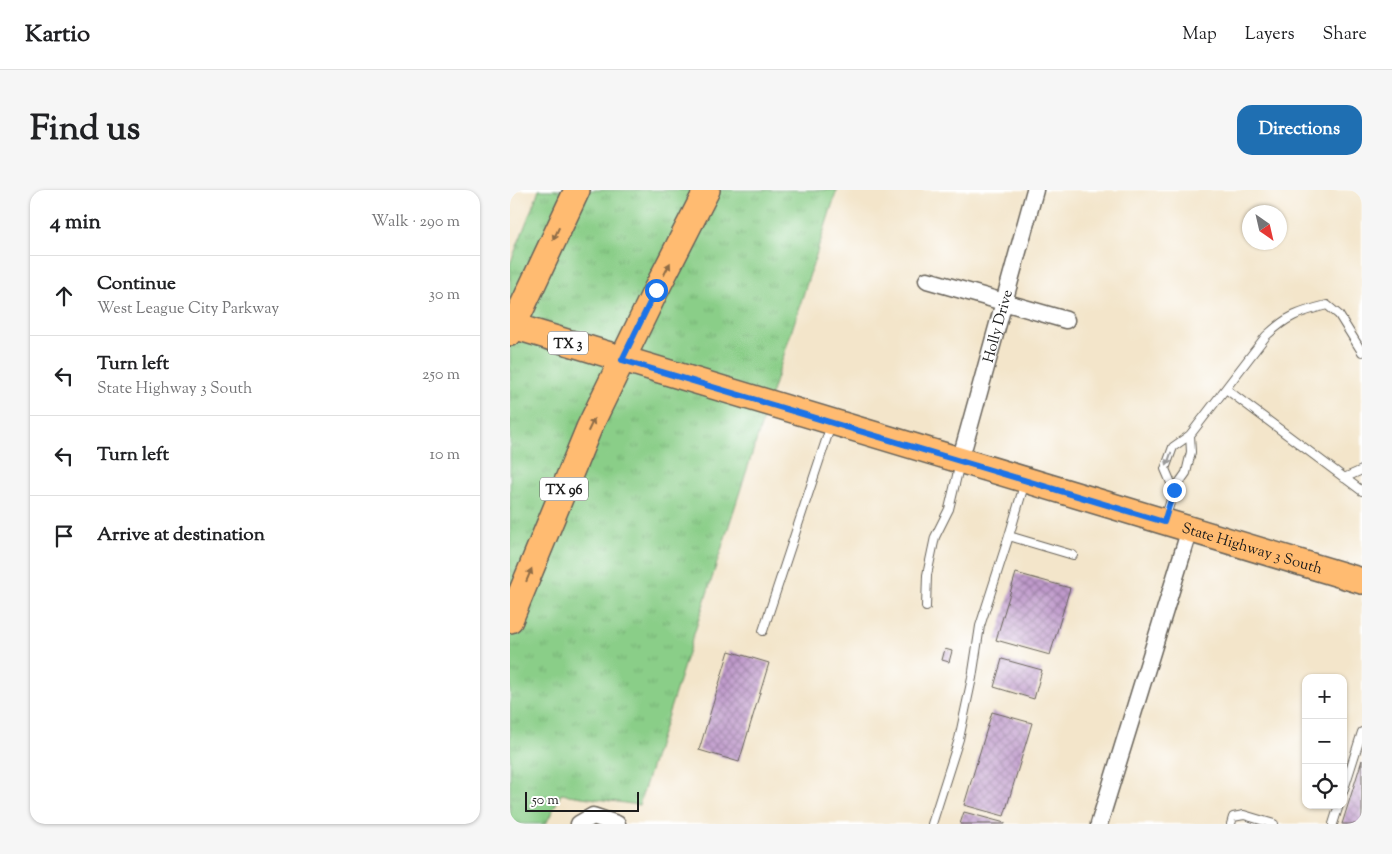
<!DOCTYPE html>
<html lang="en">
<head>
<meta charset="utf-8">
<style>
	body { margin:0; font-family:"Sorts Mill Goudy",serif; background:#f6f6f6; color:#202124 }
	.controls { position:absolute; right:15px; bottom:15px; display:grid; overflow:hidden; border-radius:10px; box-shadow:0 1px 4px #0004 }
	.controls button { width:45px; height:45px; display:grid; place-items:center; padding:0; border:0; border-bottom:1px solid #e0e0e0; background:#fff; color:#202124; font:25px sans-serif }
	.compass { position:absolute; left:732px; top:15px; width:45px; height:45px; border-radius:50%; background:#fff; box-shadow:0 1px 4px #0004; rotate:146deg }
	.scale { position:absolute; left:15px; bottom:12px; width:114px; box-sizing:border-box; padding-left:5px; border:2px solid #1c1c1c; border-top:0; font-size:14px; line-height:18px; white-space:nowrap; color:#1c1c1c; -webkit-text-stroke:4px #fff; paint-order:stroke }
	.stop { position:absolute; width:15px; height:15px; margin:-11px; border:4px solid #1a73e8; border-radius:50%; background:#fff }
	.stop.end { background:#1a73e8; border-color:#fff; box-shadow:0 1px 5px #0008 }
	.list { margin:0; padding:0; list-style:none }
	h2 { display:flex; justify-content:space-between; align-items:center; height:65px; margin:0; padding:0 20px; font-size:21px }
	h2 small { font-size:16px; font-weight:400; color:#757577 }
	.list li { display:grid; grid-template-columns:32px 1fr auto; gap:15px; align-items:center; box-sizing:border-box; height:80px; padding:0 20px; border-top:1px solid #e0e0e0 }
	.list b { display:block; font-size:19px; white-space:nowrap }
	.list p { margin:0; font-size:16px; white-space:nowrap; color:#757577 }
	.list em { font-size:16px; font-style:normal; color:#757577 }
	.icon { flex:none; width:28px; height:28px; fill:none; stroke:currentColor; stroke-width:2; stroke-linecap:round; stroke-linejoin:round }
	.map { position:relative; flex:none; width:852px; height:634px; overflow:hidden; border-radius:15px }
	header { display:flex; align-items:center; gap:30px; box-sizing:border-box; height:70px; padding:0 25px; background:#fff; border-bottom:1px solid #e0e0e0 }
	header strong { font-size:24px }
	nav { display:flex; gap:28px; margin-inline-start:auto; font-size:18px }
	.intro { display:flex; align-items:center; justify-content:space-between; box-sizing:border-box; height:120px; padding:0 30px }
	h1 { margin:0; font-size:35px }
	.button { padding:12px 22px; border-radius:15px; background:#1f6fb2; color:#fff; font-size:18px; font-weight:700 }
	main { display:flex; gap:30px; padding:0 30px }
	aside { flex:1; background:#fff; border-radius:15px; box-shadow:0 1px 4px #0004 }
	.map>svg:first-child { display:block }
	.grass { fill:url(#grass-tufts); stroke:#537552 }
	.building { fill:url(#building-cross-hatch) }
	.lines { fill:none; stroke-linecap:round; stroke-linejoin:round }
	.lane-casing { stroke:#676259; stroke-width:10 }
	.street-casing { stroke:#676259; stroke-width:19 }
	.primary-casing { stroke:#676259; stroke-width:28 }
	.lane { stroke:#fff; stroke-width:8 }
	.street { stroke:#fff; stroke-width:16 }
	.primary { stroke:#ffbb71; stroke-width:25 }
	.oneway { fill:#8e6c46 }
	.oneway2 { fill:#999 }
	.route { stroke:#1a73e8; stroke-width:6 }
	.labels { text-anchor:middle; stroke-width:4.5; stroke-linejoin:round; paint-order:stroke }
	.shield { fill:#fff; stroke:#606060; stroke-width:1 }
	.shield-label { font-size:14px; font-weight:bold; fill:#1c1c1c }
	.street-label { font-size:15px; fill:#1c1c1c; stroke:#fff }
</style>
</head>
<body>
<header>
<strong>Kartio</strong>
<nav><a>Map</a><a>Layers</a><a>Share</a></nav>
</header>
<div class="intro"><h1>Find us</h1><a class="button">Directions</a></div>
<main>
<aside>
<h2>4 min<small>Walk · 290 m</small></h2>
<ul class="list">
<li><svg class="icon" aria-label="ahead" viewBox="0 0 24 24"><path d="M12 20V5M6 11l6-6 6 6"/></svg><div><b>Continue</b><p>West League City Parkway</p></div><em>30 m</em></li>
<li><svg class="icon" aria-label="left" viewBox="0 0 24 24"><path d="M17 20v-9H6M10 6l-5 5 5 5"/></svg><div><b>Turn left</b><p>State Highway 3 South</p></div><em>250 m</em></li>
<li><svg class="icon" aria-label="left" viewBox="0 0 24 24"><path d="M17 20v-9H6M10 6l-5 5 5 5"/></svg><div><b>Turn left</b></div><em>10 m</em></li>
<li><svg class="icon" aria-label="arrive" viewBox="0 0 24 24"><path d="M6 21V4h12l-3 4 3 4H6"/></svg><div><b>Arrive at destination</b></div></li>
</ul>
</aside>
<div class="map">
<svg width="852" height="634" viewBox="0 0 852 634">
	<defs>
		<pattern id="grass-tufts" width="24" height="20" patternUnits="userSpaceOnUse" patternTransform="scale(1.25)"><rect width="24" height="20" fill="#8ace88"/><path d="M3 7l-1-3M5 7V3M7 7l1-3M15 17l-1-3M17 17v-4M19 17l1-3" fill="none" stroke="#76b075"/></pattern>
		<pattern id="building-cross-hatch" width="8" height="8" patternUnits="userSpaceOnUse" patternTransform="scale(1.25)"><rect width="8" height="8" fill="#bf9acb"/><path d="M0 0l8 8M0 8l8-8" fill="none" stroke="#9a7da4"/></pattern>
	</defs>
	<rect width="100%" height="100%" fill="#fff"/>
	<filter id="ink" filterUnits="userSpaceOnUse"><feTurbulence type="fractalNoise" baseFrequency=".02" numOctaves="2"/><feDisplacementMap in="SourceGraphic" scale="10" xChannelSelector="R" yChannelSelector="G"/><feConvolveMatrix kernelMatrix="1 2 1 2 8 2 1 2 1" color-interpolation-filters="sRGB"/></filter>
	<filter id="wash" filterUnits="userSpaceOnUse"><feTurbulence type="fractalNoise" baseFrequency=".0096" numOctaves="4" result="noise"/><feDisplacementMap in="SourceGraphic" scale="20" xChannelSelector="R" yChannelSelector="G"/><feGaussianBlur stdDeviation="1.12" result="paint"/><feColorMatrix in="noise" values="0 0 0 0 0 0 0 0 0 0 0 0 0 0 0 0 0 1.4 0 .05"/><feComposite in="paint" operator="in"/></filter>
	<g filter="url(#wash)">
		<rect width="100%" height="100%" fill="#f3e5ca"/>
		<path class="grass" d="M29,0H327L129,615L51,604L36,634H0V74Z"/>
		<g id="blocks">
			<path class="building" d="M506,383L560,398L540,465L486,450Z
				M435,459L442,461L439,472L432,470Z
				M219,461L259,473L229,572L189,560Z
				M492,469L532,480L524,509L484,497Z
				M482,522L522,533L494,626L454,615Z
				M852,570V634H832Z
				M454,622L495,633V634H450Z"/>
		</g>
	</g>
	<g filter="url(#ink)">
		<use href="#blocks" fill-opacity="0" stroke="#676259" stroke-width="1"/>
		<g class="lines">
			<g class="lane-casing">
				<path id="lane" d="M716,199L852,301
					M834,288L852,280
					M515,292L499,346L563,365
					M664,300L655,279L663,257L680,245L756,146C777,126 789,122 817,115L829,125L852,162
					M655,329L664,300L676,283L681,262L680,245
					M416,417L417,385L425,347L439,319L450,273
					M253,441L321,235
					M833,602L852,542
					M422,634L449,549L462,488L470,436L499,346
					M721,634L723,627L734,625L764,634
					M823,634L829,615"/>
			</g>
			<g class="street-casing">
				<g id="street">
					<path d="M417,90L556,130"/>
					<path id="s1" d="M450,271L525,0"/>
					<path d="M69,634L83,626L107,634"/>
					<path d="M589,634L680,339"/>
				</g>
			</g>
			<g class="primary-casing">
				<g id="primary">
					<path id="s2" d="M0,135L852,391"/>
					<path d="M0,143L67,0"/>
					<path d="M0,430L79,238L146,100L197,0"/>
				</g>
			</g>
			<use href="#lane" class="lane"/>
			<use href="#street" class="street"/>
			<use href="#primary" class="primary"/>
		</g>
		<defs><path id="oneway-solid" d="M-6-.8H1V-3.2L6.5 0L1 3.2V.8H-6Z" transform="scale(1.25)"/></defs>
		<g class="oneway">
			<use href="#oneway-solid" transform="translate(46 44) rotate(115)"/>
			<use href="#oneway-solid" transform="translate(157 79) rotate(-63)"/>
			<use href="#oneway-solid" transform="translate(81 235) rotate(-65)"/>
			<use href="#oneway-solid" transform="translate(19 385) rotate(-67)"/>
		</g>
		<use class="oneway2" href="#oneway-solid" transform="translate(659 269) rotate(109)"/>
	</g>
	<g class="lines" filter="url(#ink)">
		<path class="route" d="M146,100L112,170L654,332L664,300"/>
	</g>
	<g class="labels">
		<g class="shield">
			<rect x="38" y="141.5" width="40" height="23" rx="4"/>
			<rect x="30" y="287.5" width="48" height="23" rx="4"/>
		</g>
		<g class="shield-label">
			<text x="58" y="158">TX 3</text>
			<text x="54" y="304">TX 96</text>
		</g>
		<g class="street-label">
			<text dy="5" stroke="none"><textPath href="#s1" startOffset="140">Holly Drive</textPath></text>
			<text dy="5" stroke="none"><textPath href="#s2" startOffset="775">State Highway 3 South</textPath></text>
		</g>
	</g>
</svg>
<div class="controls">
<button>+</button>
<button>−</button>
<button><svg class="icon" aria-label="locate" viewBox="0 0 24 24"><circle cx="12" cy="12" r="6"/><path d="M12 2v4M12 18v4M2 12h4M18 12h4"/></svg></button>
</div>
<svg class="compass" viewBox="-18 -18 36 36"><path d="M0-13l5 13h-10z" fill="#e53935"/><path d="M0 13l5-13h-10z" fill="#757577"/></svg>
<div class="scale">50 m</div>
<div class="stop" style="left:146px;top:100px"></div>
<div class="stop end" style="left:664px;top:300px"></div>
</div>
</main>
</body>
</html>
